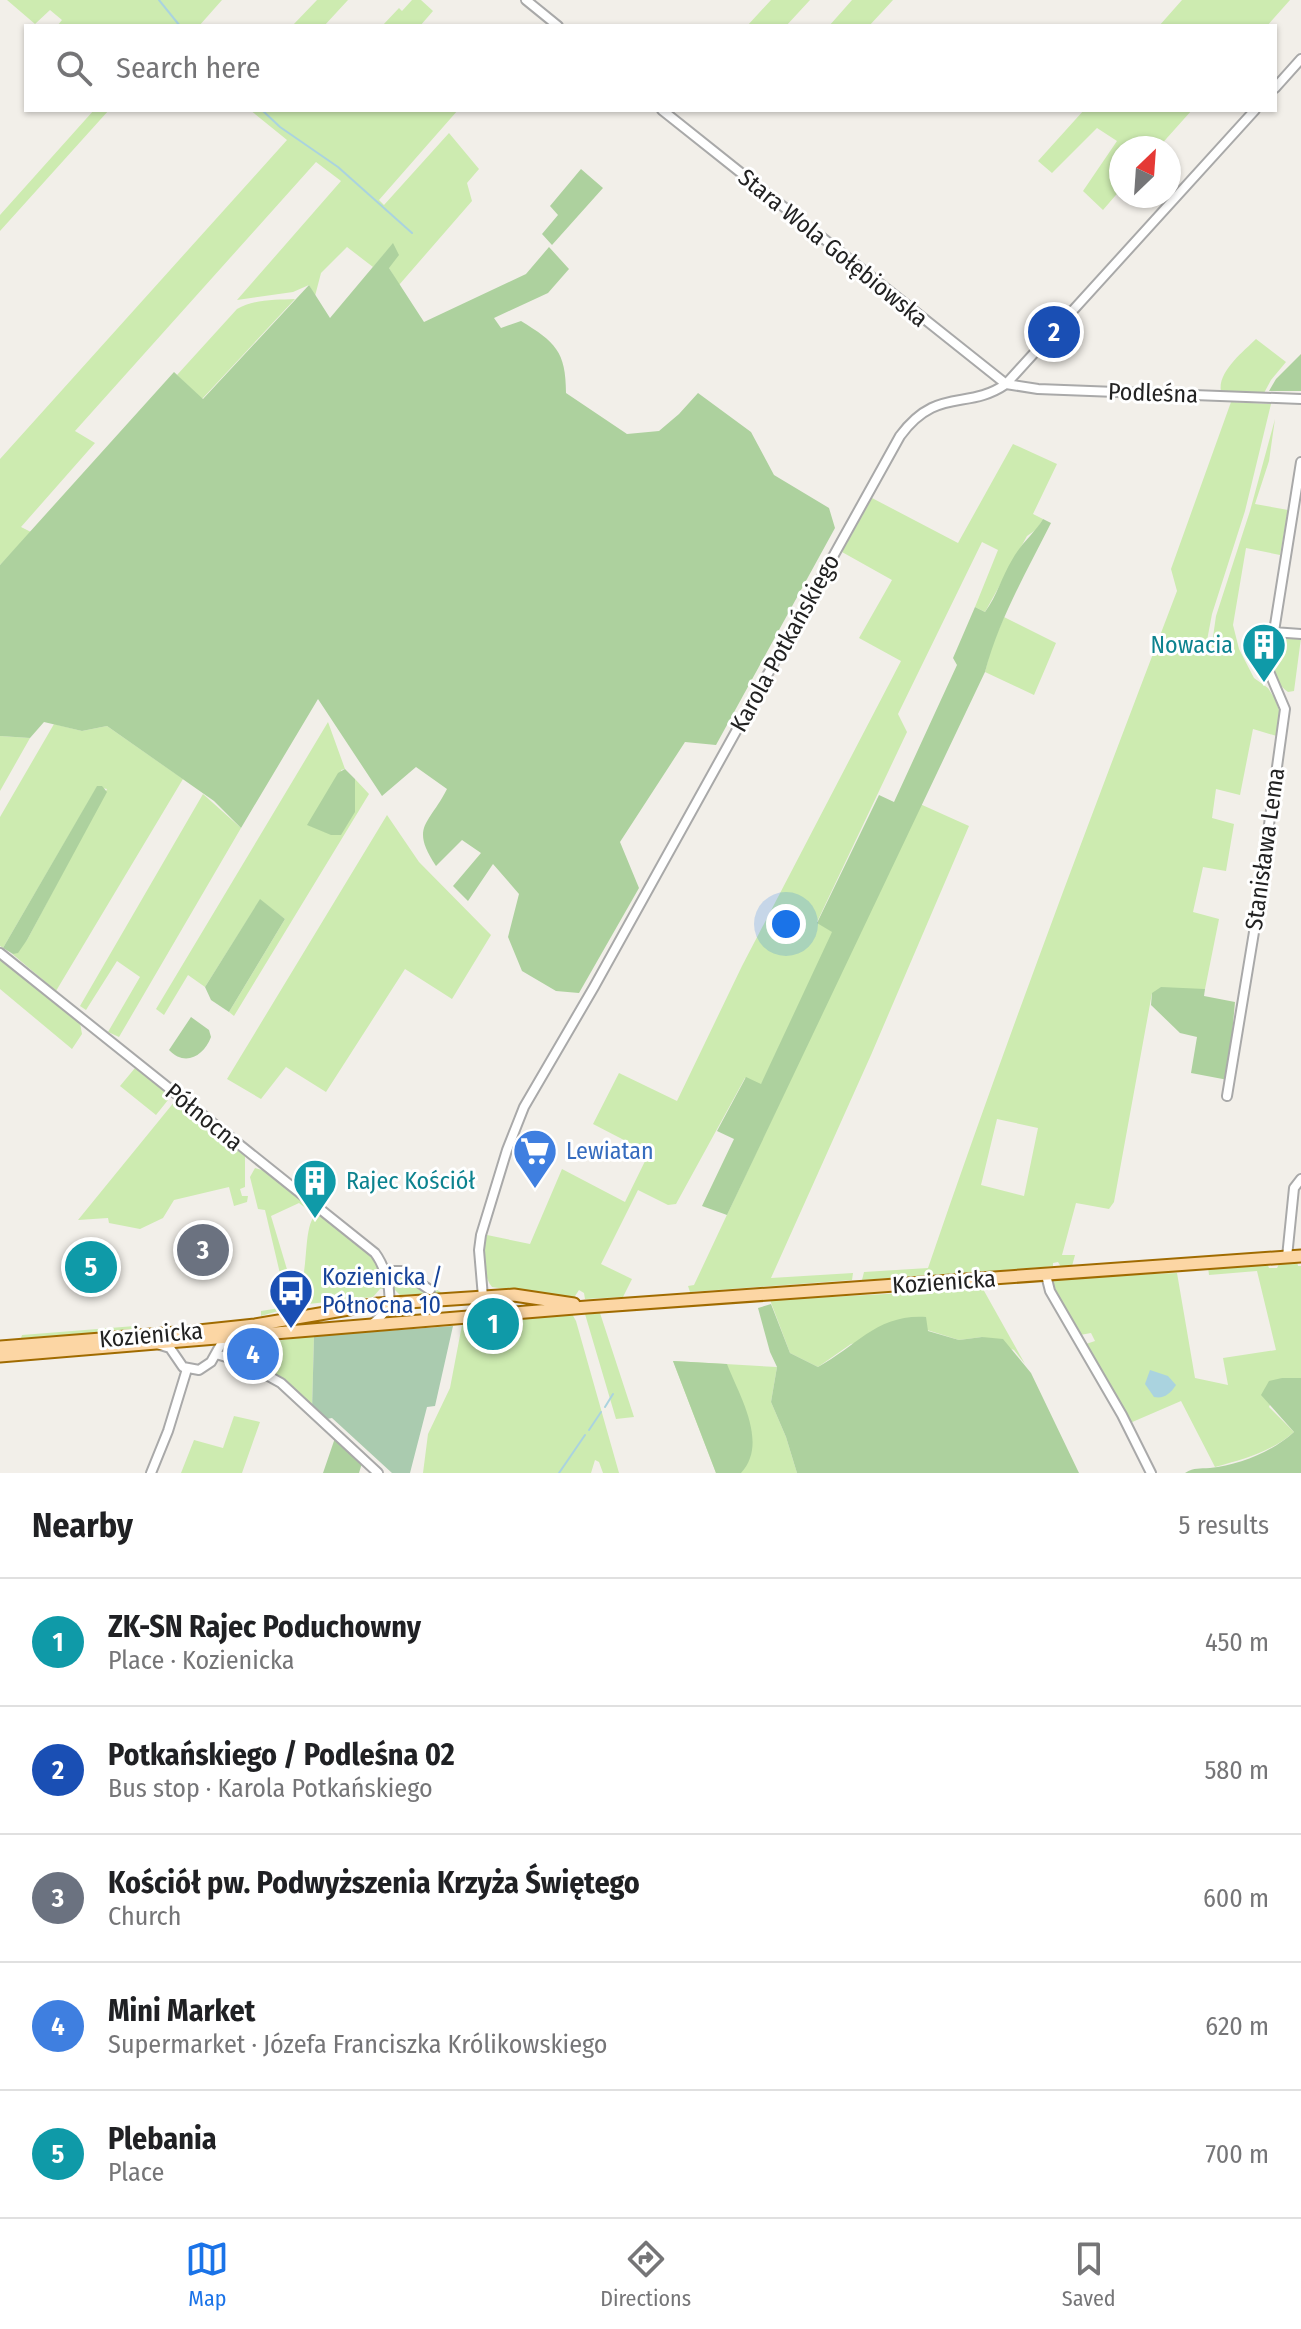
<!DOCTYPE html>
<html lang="en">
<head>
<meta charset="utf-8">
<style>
	body { margin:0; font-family:"Fira Sans Condensed",sans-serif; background:#f2f2f2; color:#202124 }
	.compass { position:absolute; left:1109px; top:136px; width:72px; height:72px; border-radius:50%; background:#fff; box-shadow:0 2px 6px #0004; rotate:25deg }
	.you { position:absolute; left:786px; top:924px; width:28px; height:28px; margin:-20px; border:6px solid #fff; border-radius:50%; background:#1a73e8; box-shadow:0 0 0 12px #1a73e833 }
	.badge { display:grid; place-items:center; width:52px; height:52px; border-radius:50%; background:#1a73e8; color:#fff; font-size:26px; font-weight:700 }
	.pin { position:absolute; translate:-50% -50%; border:4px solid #fff; box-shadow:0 2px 8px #0006 }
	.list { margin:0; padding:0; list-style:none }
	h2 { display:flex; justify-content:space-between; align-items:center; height:104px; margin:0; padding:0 32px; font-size:34px }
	h2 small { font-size:26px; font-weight:400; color:#757577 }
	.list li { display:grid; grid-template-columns:52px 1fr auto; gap:24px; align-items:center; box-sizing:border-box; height:128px; padding:0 32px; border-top:2px solid #e0e0e0 }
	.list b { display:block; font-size:30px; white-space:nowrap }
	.list p { margin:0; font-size:26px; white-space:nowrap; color:#757577 }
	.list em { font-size:26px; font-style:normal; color:#757577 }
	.icon { flex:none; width:44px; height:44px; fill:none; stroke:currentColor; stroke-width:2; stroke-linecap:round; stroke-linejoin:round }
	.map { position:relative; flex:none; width:1301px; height:1473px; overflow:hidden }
	.search { position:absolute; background:#fff; box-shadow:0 2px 6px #0004; left:24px; right:24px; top:24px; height:88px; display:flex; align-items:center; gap:20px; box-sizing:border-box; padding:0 28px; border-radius:0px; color:#757577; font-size:30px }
	.sheet { height:744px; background:#fff }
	nav { display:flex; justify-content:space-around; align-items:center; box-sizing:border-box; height:112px; border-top:2px solid #e0e0e0; background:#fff; font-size:22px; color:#757577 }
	nav a { display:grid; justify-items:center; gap:4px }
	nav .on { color:#1a73e8 }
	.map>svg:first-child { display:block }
	.grass { fill:#cdebb0; fill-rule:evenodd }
	.forest { fill:#add19e }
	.cemetery { fill:#aacbaf }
	.water { fill:#aad3df }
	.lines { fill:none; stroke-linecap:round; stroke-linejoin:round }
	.stream { stroke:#aad3df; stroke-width:2 }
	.minor-casing { stroke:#a9a9a9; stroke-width:12 }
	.major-casing { stroke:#a06b00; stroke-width:15 }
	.minor { stroke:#fff; stroke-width:8 }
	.major { stroke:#fcd6a4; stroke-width:11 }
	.labels { text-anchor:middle; stroke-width:6; stroke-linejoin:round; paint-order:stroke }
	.street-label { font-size:24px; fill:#222; stroke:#fff }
	.culture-label { font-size:24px; fill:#0d838f; stroke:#fff; text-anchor:end }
	.shop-label { font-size:24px; fill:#366cbe; stroke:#fff; text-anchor:start }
	.transit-label { font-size:24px; fill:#164399; stroke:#fff; text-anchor:start }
</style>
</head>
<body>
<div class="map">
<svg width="1301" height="1473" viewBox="0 0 1301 1473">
	<rect width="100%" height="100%" fill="#f2efe9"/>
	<path class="grass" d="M7,0H222L199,26H57L62,20L50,10L35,24Z
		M317,0H348L324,26H292Z
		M412,0H421L433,11L420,26H382L399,8L402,11Z
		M771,0H810L786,26H747Z
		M852,0H893L869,26H829Z
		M1182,0H1290L1267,26H1159Z
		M94,110H109L0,231V215Z
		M250,110H458L379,200L384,205L449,133L479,169L467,183L472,201L399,285L389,268L393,244L373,267L347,247L321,273L315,296L309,285L293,292L237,300L341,181L316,162L75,431L95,443L21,527L31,532L0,565V459L287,140Z
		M1084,110H1192L1158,148H1121V189L1103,210L1083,191L1117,141L1097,128L1052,173L1038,161Z
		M295,299L202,399L177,375L237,309C253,299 276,300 295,299Z
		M1256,339L1286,362L1271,380L1264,393L1221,392C1217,372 1243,352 1256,339Z
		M1231,402L1271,404L1245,511L1212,614L1205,651H1211L1216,616L1250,511L1275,419L1269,461L1255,504L1288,510L1280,555L1246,548L1233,625L1239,649L1254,678L1268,688L1275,699L1279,710L1280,737L1253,729L1240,795L1216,789L1212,818L1234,824L1226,871L1203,867L1193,912L1219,919L1205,989L1152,993L1114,1202L1109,1209L1076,1203L1062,1255H1075L1072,1266L1061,1267L1058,1262L1053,1263V1266L1045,1267L862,1280L864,1272L928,1268C1006,1040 1091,816 1177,591L1171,569ZM997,1119L1038,1128L1024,1196L981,1185Z
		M1013,444L1057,464L1033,514L1043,519L1037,529L1027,536L985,612L975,607L998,550L982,542L898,714L907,732L817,922L833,932L761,1085L745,1078L676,1204L668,1205L638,1190L601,1264L632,1279L623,1297L585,1299L584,1293L579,1290L573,1299L492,1287C482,1275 482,1250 487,1235L530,1244L562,1169L625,1202L649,1153L593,1124L619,1073L677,1101L742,966L901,661L859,638L892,580L842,552L872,498L958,543Z
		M1004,617L1056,643L1034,695L985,672L991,648Z
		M1281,637L1301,638L1294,691L1288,692C1269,678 1273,660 1277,639Z
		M328,722L345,769L341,770L355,812V779L369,794L234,1016L229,1012L285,919L260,900L205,987L188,975L164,1015L156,1009Z
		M54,724L82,731L107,726L183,779L56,991L10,952L13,954L27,940L107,789L97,787L3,948L0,946V817Z
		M0,736L30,738L0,791Z
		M203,794L241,828L119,1037L108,1032L140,977L117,961L86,1010L80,1006Z
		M920,804L969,826L871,1055L771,1278L853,1273L852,1280L690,1292L688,1286L694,1285Z
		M387,815L419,862L491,935L452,999L405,969L326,1092L286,1067L261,1099L227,1079Z
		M0,958L80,1023L82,1034L72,1049L0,989Z
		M135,1068L169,1094L168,1100L156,1115L120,1086Z
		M175,1101L245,1156V1187L240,1189L242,1196H248L247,1202L234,1206L229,1187L174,1200L163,1218L140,1229L109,1223L108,1218L78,1220Z
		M255,1168L265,1171L309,1207L307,1209L299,1203L271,1216L292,1286L302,1281C308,1262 304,1225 316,1214C332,1220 368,1248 377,1263C382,1272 382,1279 383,1289H380L373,1297L299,1305L261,1316V1311L286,1307L285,1300L278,1296L284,1294L282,1282L265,1210L258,1209L250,1177Z
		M1297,1261L1298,1266H1301V1378H1282L1269,1407L1294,1432C1271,1452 1244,1459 1215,1467L1181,1401L1130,1423L1086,1344L1095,1341L1091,1333L1080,1335L1051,1283L1053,1278L1177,1273L1195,1378L1228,1385L1223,1358L1276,1350L1257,1271L1209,1275L1208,1267L1267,1263L1269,1268H1277L1280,1262Z
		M401,1274L428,1293L433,1287L442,1293L400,1295L393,1288L392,1275Z
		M983,1289L1025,1364L1014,1350L982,1337L959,1340L927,1330L851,1344L818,1367L790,1353L770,1300Z
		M571,1312L576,1321L619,1473H603L599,1462L595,1460L591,1473H423L428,1434L450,1388L462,1325L475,1320Z
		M600,1313L634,1417L616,1419L585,1314Z
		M135,1326L136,1330L21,1338L22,1335Z
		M314,1336L312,1410L273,1375V1346L268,1345V1342Z
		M673,1361L777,1367L771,1402L786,1437L797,1473H716Z
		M234,1416L260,1422L242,1473H181L194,1440L223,1448Z"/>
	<path class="forest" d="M581,169L603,188L552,245L542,234L558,215L550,206Z
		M393,243L399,255L389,268L424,322L526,274L549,247L569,269L548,293L494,318L501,328L521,321C555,342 566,351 566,393L627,434L659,431L679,414L698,393L751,432L774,475L829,508L835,528L716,745L685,742L620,842L639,888L579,993L556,991L522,971L508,937L519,894L493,864L468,901L453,886L481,853L462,840L436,866C410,826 428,826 447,789L416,767L382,796L318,699L241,828L214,801L107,726L82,731L44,722L30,738L0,736V565L174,372L203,399L309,285L330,318Z
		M1301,354V391H1269L1276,379Z
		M1043,519L1051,523C1027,571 999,619 985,672L727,1215L702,1206L734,1139L717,1131L746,1077L761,1084L832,932L817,923L879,795L894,802L957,665L953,658L975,607L985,612C997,596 1002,576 1012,560C1021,543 1034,534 1043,519Z
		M345,769L355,779V812L341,835H331L307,825L338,773Z
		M97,786H102L107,792L27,940L18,953L13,954L3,948Z
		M260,899L285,919L229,1012L211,1000L205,987Z
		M1161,987L1205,989L1204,996L1235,1002L1228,1080L1191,1073L1197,1037L1180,1033L1151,1005L1152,993Z
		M191,1017L209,1030L211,1037C204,1056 185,1067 169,1050Z
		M771,1304L790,1353L818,1367C857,1346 877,1314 926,1317L928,1331L959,1340L982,1337L1003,1339L1031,1373L1079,1473H797L786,1437L771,1402L777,1367L770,1352L758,1308Z
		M673,1361L727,1364C739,1395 769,1443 741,1473H716Z
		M1282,1378H1301V1473H1185C1195,1467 1199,1469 1210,1468C1239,1465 1272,1452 1294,1432L1261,1395L1269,1381Z
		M335,1438L362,1463L359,1473H323Z"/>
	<path class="cemetery" d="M453,1326L435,1406L427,1407L410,1473H392L332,1418L322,1420L319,1412L312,1410L314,1336Z"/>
	<path class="water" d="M1150,1370L1168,1376L1176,1385C1170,1394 1164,1399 1154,1397L1145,1384Z"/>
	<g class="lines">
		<path class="stream" d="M159,0L180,26
			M262,110L280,127L338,167L412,233
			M605,1407L613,1394
			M589,1430L601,1412
			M559,1473L585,1435"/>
		<g class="minor-casing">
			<path id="minor" d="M526,0L558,26
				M1275,88L1301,59
				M662,110L1006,384L1038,389L1301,399
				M1273,632L1301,634
				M0,953L375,1253C384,1265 395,1296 386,1310C383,1315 377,1320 372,1324
				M1227,1096L1255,926L1285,709L1268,669L1301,462
				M1287,1257L1294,1188L1301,1179
				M385,1271H402L430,1290
				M1046,1275L1050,1291L1122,1415L1151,1473
				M483,1297L479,1250L481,1235L507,1150L524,1107L594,987L900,436C937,386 967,411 1006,384L1255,110
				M160,1345L170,1348L183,1367L199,1370L211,1362L225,1337
				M216,1354L243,1362L281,1383L378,1473
				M151,1473L168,1431L187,1369"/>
		</g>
		<g class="major-casing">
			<path id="major" d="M0,1347L189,1332L255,1325L378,1304L514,1295L574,1304
				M0,1356L587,1307L1301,1256"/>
		</g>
		<use href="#minor" class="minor"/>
		<use href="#major" class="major"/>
	</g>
	<defs>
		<g id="building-pin" transform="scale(2.3)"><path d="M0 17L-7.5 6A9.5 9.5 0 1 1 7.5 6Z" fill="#0f9aa8" stroke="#fff"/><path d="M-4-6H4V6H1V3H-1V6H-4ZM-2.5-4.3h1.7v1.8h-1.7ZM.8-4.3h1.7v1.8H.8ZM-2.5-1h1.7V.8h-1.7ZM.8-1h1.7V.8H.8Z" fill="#fff"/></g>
		<g id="supermarket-pin" transform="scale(2.3)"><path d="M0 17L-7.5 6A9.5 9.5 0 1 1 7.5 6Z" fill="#3f7fe0" stroke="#fff"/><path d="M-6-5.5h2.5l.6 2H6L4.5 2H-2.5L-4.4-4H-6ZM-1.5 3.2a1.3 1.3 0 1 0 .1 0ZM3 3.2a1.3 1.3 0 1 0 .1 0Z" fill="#fff"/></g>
		<g id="bus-pin" transform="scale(2.3)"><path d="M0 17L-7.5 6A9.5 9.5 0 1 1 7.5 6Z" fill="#1a4fb4" stroke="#fff"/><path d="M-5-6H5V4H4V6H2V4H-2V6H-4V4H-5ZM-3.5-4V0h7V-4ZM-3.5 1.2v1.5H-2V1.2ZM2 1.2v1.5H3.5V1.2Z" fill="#fff"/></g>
	</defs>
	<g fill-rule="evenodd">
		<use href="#building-pin" x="1264" y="645"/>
		<use href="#supermarket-pin" x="535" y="1151"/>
		<use href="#building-pin" x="315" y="1181"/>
		<use href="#bus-pin" x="291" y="1291"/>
	</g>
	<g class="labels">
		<g class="street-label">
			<text transform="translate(833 248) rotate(39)" y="8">Stara Wola Gołębiowska</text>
			<text transform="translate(1153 393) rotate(2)" y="8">Podleśna</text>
			<text transform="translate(785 643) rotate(-61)" y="8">Karola Potkańskiego</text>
			<text transform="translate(1265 849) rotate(-82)" y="8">Stanisława Lema</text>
			<text transform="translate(204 1117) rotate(39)" y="8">Północna</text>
			<text transform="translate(944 1282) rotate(-4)" y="8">Kozienicka</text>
			<text transform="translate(151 1335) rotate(-5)" y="8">Kozienicka</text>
		</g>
		<g class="culture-label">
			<text x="1233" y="653">Nowacia</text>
			<text x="346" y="1189" text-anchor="start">Rajec Kościół</text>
		</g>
		<g class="shop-label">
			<text x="566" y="1159">Lewiatan</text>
		</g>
		<g class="transit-label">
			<text x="322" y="1285">Kozienicka /<tspan x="322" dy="28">Północna 10</tspan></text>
		</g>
	</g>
</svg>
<svg class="compass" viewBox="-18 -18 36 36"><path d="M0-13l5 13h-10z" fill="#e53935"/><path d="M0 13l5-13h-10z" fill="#757577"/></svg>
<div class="you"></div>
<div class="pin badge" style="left:493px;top:1324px;background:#0f9aa8">1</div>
<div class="pin badge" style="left:1054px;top:332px;background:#1a4fb4">2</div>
<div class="pin badge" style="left:203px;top:1250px;background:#6b7280">3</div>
<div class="pin badge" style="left:253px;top:1354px;background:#3f7fe0">4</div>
<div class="pin badge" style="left:91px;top:1267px;background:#0f9aa8">5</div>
<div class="search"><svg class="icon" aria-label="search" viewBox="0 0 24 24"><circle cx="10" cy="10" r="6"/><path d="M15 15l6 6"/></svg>Search here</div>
</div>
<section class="sheet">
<h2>Nearby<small>5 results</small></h2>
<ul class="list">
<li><span class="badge" style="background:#0f9aa8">1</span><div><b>ZK-SN Rajec Poduchowny</b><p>Place · Kozienicka</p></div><em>450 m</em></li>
<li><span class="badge" style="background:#1a4fb4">2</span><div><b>Potkańskiego / Podleśna 02</b><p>Bus stop · Karola Potkańskiego</p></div><em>580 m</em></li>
<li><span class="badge" style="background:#6b7280">3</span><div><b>Kościół pw. Podwyższenia Krzyża Świętego</b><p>Church</p></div><em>600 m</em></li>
<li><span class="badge" style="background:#3f7fe0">4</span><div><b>Mini Market</b><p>Supermarket · Józefa Franciszka Królikowskiego</p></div><em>620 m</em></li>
<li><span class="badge" style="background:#0f9aa8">5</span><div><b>Plebania</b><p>Place</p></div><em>700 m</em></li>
</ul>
</section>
<nav>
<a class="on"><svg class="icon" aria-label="map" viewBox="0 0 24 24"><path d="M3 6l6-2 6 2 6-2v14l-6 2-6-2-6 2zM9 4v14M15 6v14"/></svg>Map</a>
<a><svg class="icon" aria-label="directions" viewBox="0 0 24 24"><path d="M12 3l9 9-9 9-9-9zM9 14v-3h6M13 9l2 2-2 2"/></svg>Directions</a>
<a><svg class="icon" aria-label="saved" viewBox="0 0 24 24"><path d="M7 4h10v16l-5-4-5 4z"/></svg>Saved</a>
</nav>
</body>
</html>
